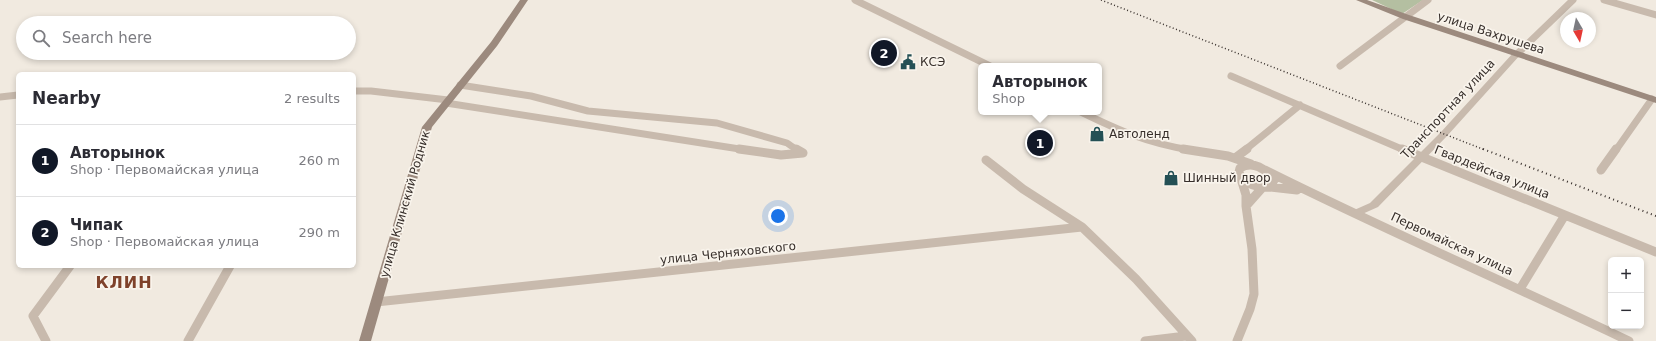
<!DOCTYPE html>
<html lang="en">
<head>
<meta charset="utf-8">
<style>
	body { margin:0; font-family:"DejaVu Sans",sans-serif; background:#f7f7f7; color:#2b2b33 }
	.controls { position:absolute; right:12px; bottom:12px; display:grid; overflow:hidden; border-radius:6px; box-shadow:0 2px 6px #0003 }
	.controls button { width:36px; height:36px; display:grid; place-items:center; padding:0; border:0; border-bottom:1px solid #e1e1e2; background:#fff; color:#2b2b33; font:20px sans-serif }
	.compass { position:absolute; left:1560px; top:12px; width:36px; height:36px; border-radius:50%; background:#fff; box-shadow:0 2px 6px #0003; rotate:171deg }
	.you { position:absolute; left:778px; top:216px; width:14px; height:14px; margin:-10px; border:3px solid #fff; border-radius:50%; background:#1a73e8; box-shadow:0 0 0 6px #1a73e833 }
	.badge { display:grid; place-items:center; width:26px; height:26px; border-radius:50%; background:#111827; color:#fff; font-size:13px; font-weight:700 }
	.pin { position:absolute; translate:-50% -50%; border:2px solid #fff; box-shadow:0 1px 4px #0006 }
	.popup { position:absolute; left:978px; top:63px; width:124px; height:52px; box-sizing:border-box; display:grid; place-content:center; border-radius:6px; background:#fff; filter:drop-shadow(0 1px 3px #0005); font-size:13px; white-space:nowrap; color:#7c7c81 }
	.popup b { font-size:15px; color:#2b2b33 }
	.popup::after { content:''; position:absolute; left:50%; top:100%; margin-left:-8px; border:8px solid transparent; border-top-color:#fff }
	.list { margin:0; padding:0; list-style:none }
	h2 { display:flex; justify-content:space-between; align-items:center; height:52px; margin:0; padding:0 16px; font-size:17px }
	h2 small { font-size:13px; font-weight:400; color:#7c7c81 }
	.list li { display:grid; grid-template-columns:26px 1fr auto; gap:12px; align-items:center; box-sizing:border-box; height:72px; padding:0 16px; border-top:1px solid #e1e1e2 }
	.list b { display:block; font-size:15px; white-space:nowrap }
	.list p { margin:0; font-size:13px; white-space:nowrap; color:#7c7c81 }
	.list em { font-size:13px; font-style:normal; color:#7c7c81 }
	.icon { flex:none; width:22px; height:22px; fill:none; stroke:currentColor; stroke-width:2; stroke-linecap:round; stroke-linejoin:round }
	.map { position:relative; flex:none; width:1656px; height:341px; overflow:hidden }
	.search { position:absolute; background:#fff; box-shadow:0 2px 6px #0003; left:16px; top:16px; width:340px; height:44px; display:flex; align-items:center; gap:10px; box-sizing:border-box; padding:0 14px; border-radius:22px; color:#7c7c81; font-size:15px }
	.panel { position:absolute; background:#fff; box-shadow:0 2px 6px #0003; left:16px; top:72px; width:340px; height:196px; border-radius:6px }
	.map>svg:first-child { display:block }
	.green { fill:#b4bfa1 }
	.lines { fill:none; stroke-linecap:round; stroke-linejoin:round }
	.minor-far1 { stroke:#c8baad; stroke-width:7 }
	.minor { stroke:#c8baad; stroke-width:9 }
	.tertiary { fill:#c8baad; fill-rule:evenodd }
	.secondary { fill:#9c8a7e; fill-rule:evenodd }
	.rail-far1 { stroke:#372f2b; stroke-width:1.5; stroke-dasharray:1 2.5; stroke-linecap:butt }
	.rail { stroke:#372f2b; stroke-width:2; stroke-dasharray:1 3.5; stroke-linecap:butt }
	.labels { text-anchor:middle; stroke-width:3.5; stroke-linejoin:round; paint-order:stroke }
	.street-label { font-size:12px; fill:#372f2b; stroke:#f9f4ec }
	.poi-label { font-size:12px; fill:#372f2b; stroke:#f9f4ec; text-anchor:start }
	.district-label { font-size:16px; font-weight:bold; letter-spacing:1px; fill:#7f422b; stroke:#f9f4ec }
</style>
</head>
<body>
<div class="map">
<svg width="1656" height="341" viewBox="0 0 1656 341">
	<rect width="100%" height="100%" fill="#f1eae0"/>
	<path class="green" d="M1372,0H1423L1402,14Z"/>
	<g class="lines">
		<path class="minor-far1" d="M855,0L990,66
			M1604,0L1656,15
			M1517,54L1573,0
			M1340,66L1428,0
			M1231,76L1404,150
			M460,85L531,96L588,111L717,123L787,143L797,150
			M354,91H371L448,100
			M0,97L18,95
			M446,103L746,150
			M1081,112C1120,131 1147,143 1190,150
			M1245,150L1300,105
			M1616,150L1652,99"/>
		<path class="minor" d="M739,149L781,155L803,153
			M796,149L803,153
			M1183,149L1228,156L1251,164
			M1402,149L1656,252
			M1235,158L1247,149
			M986,160L1023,189L1082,227L1136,279L1192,341
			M1265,170C1385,230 1508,283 1629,341
			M1601,170L1616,149
			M1270,187L1297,190
			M1246,206L1262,188
			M1520,289L1565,215
			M376,302L1082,227
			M46,341L33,316L70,266
			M188,341L230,266
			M1145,341L1186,336
			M1237,341L1250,309L1254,294L1252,249L1246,206V195L1239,172L1240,168C1253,160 1266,169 1274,180L1270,187C1259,188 1250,186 1241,178"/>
		<path class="tertiary" d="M1514,52H1520L1521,54L1447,136L1378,207L1360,215H1352L1351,213L1352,211L1370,203L1441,132Z"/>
		<path class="secondary" d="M520,0H528L497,46L432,127L371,341H359L422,127L491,42Z
			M1356,0H1367L1409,15L1656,97V103L1403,19Z"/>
		<path class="rail-far1" d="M1101,0L1485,150"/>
		<path class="rail" d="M1483,149L1656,216"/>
	</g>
	<defs>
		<g id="civic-bare" transform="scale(1.2)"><path d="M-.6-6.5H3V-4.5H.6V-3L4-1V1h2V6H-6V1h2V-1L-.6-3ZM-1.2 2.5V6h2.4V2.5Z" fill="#245055" stroke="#f9f4ec" stroke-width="2.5" paint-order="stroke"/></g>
		<g id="shop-bare" transform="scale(1.2)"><path d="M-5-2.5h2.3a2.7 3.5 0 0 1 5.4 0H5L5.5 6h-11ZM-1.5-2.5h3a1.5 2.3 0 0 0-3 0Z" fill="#245055" stroke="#f9f4ec" stroke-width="2.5" paint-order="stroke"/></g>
	</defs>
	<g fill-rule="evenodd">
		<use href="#civic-bare" x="908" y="62"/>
		<use href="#shop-bare" x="1097" y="134"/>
		<use href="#shop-bare" x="1171" y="178"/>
	</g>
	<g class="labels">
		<g class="street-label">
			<text transform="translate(1491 33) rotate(18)" y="4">улица Вахрушева</text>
			<text transform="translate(1448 109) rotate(-47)" y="4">Транспортная улица</text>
			<text transform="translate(1492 172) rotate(22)" y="4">Гвардейская улица</text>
			<text transform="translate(405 204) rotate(-74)" y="4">улица Клинский Родник</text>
			<text transform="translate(1452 244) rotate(25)" y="4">Первомайская улица</text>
			<text transform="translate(728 253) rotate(-6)" y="4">улица Черняховского</text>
		</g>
		<g class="poi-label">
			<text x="920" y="66">КСЭ</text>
			<text x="1109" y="138">Автоленд</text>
			<text x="1183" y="182">Шинный двор</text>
		</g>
		<g class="district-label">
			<text x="124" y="288">КЛИН</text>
		</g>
	</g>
</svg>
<div class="controls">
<button>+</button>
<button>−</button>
</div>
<svg class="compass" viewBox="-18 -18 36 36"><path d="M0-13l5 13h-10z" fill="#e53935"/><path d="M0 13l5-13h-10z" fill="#7c7c81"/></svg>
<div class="you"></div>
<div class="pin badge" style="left:1040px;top:143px">1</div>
<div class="popup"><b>Авторынок</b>Shop</div>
<div class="pin badge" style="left:884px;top:53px">2</div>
<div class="search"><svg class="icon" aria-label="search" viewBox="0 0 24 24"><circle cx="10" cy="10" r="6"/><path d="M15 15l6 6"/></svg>Search here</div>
<section class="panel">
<h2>Nearby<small>2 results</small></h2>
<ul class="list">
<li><span class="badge">1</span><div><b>Авторынок</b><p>Shop · Первомайская улица</p></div><em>260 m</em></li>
<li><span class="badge">2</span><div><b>Чипак</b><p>Shop · Первомайская улица</p></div><em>290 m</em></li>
</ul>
</section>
</div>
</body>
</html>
